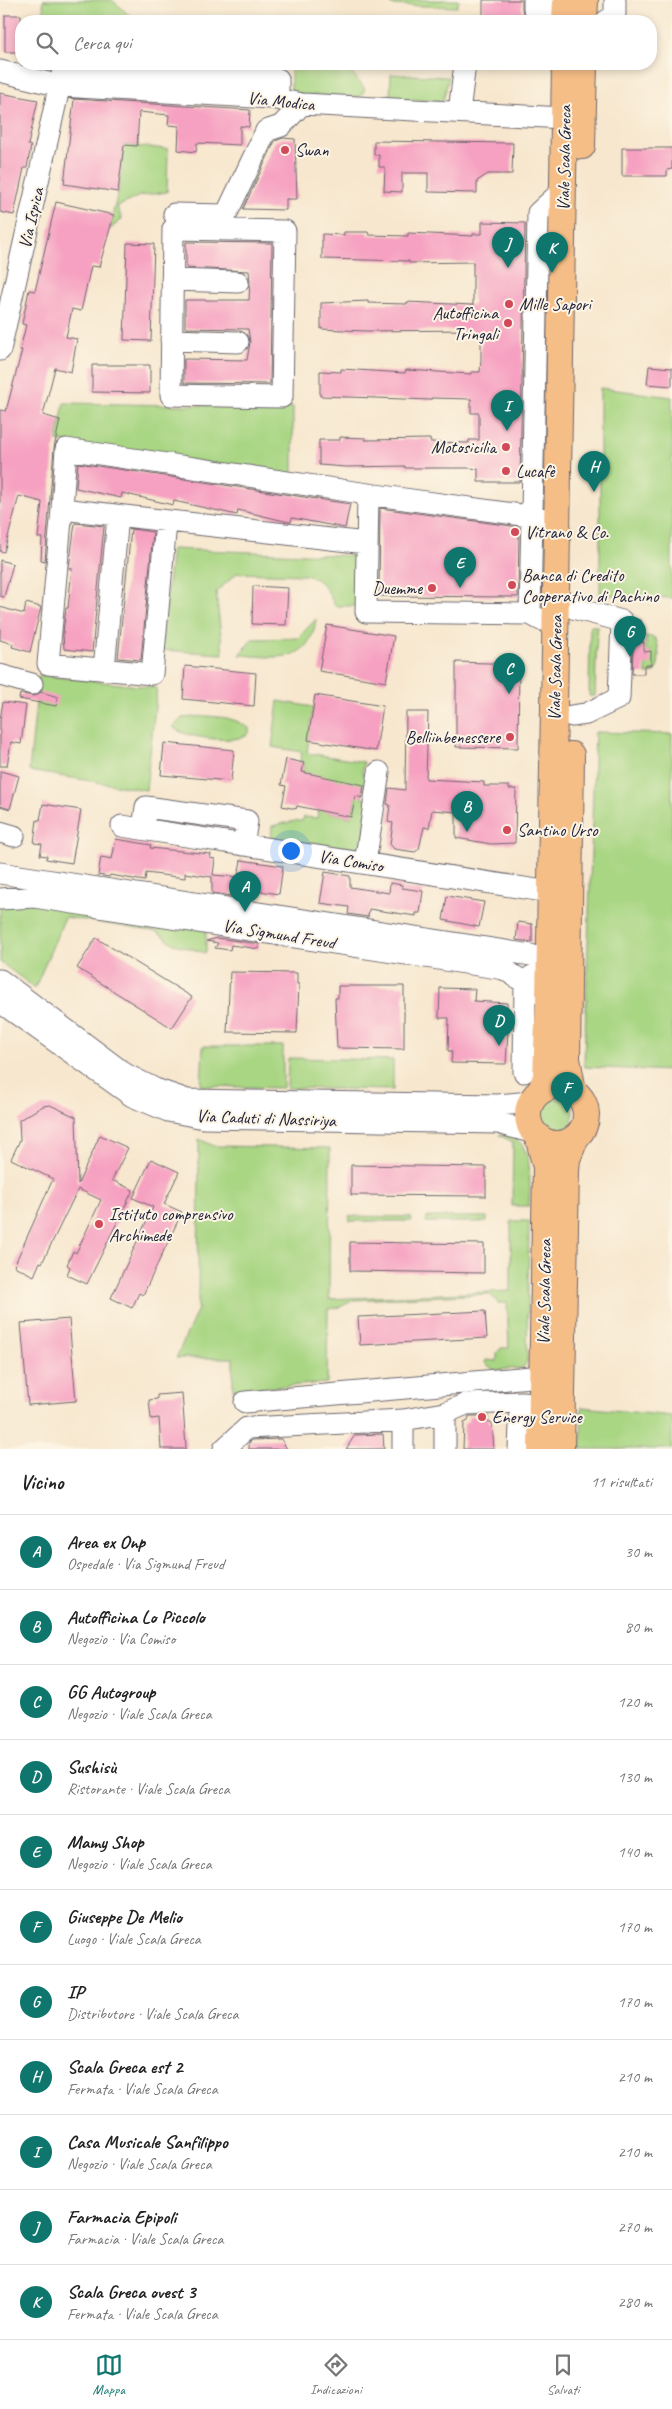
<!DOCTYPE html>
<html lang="it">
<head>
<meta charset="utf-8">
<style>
	body { margin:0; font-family:Caveat,sans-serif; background:#f6f6f6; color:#222 }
	.you { position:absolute; left:290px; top:850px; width:18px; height:18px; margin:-12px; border:4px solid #fff; border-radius:50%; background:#1a73e8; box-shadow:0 0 0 8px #1a73e833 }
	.badge { display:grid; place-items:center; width:32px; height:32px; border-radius:50%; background:#0f766e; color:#fff; font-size:16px; font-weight:700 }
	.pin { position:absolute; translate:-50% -41px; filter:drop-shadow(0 1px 2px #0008) }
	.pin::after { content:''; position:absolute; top:26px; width:18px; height:15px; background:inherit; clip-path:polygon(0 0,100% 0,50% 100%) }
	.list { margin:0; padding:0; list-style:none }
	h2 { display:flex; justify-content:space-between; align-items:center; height:65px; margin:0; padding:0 20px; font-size:21px }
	h2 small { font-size:16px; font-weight:400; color:#767676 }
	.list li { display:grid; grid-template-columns:32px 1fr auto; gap:15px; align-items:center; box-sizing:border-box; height:75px; padding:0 20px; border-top:1px solid #e0e0e0 }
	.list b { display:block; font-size:19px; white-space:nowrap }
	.list p { margin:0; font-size:16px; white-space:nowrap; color:#767676 }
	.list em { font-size:16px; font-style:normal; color:#767676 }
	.icon { flex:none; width:28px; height:28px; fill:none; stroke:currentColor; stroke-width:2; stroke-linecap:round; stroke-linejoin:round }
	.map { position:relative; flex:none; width:672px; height:1449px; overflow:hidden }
	.search { position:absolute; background:#fff; box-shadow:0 2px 8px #0003; left:15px; right:15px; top:15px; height:55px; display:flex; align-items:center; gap:12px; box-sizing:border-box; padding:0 18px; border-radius:20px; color:#767676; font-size:19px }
	.sheet { height:890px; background:#fff }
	nav { display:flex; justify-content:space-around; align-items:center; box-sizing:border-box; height:70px; border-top:1px solid #e0e0e0; background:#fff; font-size:14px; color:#767676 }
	nav a { display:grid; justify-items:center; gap:2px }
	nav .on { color:#0f766e }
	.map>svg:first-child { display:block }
	.green { fill:#a9d683; stroke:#667c5f }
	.building { fill:#f6a1c1 }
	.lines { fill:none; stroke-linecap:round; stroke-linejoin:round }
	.minor-casing { stroke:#6d676e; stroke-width:23 }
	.major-casing { stroke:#6d676e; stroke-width:28 }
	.minor { stroke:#fff; stroke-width:21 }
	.major { stroke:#f6be87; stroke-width:26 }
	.poi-dot { fill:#d1495b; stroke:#fcf5e5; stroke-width:2 }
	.labels { text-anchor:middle; stroke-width:4; stroke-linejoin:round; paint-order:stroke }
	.street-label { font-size:18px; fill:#22223b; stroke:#fcf5e5 }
	.poi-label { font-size:18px; fill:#22223b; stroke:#fcf5e5; text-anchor:start }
</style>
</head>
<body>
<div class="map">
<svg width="672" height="1449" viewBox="0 0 672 1449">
	<rect width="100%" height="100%" fill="#fcf5e5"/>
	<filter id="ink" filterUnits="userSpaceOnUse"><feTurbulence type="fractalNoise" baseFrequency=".02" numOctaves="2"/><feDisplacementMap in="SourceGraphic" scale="10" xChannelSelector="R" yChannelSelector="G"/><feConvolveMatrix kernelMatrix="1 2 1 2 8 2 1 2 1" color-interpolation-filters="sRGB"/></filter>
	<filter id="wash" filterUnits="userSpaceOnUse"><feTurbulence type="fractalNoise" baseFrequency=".0096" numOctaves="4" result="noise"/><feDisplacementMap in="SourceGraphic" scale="20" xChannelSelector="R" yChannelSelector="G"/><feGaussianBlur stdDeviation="1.12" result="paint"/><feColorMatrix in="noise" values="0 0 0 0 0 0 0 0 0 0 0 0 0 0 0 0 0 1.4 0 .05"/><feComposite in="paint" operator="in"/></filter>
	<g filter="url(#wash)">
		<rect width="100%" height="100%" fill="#f7e7ce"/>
		<path class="green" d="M43,0H112L136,21H44Z
			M392,0H459L457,7L391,5Z
			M291,66L349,69L365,89L360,97L291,94Z
			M391,74L449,77L443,101L390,99Z
			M124,145L168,149L167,192L139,196L117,207L122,219L109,230L118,192Z
			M600,388L672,397V598L600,595Z
			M64,403L293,407V476L57,441Z
			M172,549L357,556L356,606H335C327,590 323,579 305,575L237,573L216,592L223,654L161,650Z
			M316,619C310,666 275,657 240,655L252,639L298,638Z
			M590,626H597L595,696H589Z
			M646,636L655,638C660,647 660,664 655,673L646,674V665L651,651L646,652Z
			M39,675L157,688L146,790L29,771Z
			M278,701L313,707L307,753L364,762L362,774L372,775L370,790L364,789L362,798L369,800L362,852L271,838L272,826L295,821H302L304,817L317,818L319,810L351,817L358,788L302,772L304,763L300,762L302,752L272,747Z
			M207,716C224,717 234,718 249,728V733C240,745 182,738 173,727L182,718Z
			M595,732L672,734V1071L584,1067Z
			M29,902L206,928V953L174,944L157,932L65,917L35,988L0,962V905Z
			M203,1046H283V1088L201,1086Z
			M288,1058L393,1060V1090L287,1088Z
			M539 1115a17 17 0 1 1 34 0a17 17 0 1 1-34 0Z
			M499,1135C537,1134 529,1181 529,1206H512L513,1142Z
			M199,1139L214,1146L330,1148L329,1299L511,1291V1221H529L527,1362L523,1368L494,1370L485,1363L486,1360L497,1361V1353L501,1348H509L507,1303H498L490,1294L354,1300L338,1308L328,1309L327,1383L233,1390V1358H176L198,1309Z
			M349,1216L411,1217V1221H350Z
			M427,1217H487V1222H426Z
			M582,1407L672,1416V1449H581Z"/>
		<g id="blocks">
			<path class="building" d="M483,0H522V9L526,21H483Z
				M5,15H21V52H5Z
				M0,93L38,100L28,145L31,146L27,168H24L14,215L0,212Z
				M74,99L250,110L249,127L240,126V145L197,143L196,152L178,150L179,126L168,125L169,115L139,112L137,146L124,145L118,192L64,184Z
				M283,138L295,139L297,199H286V210L243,209L275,141Z
				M374,141L513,143L512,174H488L477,181V193L428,192V173H402V192L384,191L385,167H379V155H374Z
				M622,148H672V169L667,170V176H622Z
				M56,202L114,215L99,267L91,266L81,311L72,309L66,337L77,339L71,372L55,368L43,415L60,420L54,448L45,561L41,560L42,538H38L42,502L19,496L4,552L0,551V410L6,411L22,350H20L26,325L22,324L29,290L35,291Z
				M482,222L525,223L520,482H478V469L470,468H405V466L346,467L319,465V440H340V437L366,438L365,440L430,439V442L469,443V440H479V413H471V399L431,398V400L320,396V371L341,372V369L405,373L406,370L471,374V372H480L481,360V332H472V330L366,331L321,329V303L368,301V303L407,304V302L473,305V262L409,263V261L322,259V234L344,235V232H368L369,235L408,236V233L473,236V234H482Z
				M186,242L272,243L270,384L184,383V359L247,360L250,342L248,329L185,328V300H249L250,282L249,271L186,268Z
				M127,243L154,244L151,341L124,340Z
				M92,365H150V393L92,392Z
				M649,366L672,368V386L647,384Z
				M78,463L350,504L345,528L292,518L291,522H289L238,510L237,515L174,501L173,505L122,493L121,498L76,488Z
				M380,508L519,527L518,597L379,596Z
				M75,523L104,526L92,652L64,649L63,633L66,608H68L72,568H69Z
				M131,529L153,532L141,660L118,658Z
				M0,560L13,564L4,597L0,596Z
				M253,586L288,588L286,625L252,624Z
				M26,603L41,607L30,652L12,647L13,644L0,640V607L24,614Z
				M634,620H641V642H644V652L651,651V665H644V674H632Z
				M327,625L394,636L386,682L319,671Z
				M456,662L519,664L518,748L456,747Z
				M185,666L256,673L254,706L183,699Z
				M41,692L58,697L56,706L19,699L20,694L35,696Z
				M315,695L383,706L376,751L308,740Z
				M3,702L26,705L21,744L11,742L7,766H0V719Z
				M406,712H428L426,779L484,782V786H509V789H516L515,843L491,844L456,838V812L432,810L429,828L424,827L419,849L415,852L394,849L390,844L393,823L388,822L390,805L387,804L389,788L405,790Z
				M164,743L234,750L231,781L161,775Z
				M286,759L304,763L302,772L364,785L362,798L356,796L351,817L297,806L296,809L282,806L286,786L281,785Z
				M0,771L19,776L10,809L0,806Z
				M43,804L81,810L72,863L46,859L47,856L40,855L42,844L34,843L37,820H40Z
				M116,839L151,845L150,848L211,854L210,858L215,859L213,875L238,877L241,860L283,866L279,894L232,887L231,896L212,893V877L185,873V878L146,873L145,881L110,875L109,877L98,875L101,857L112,859Z
				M325,872L350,876V887L389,893L390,883L402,885V888L423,891L420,913H416V916L369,909L368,917L348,914L349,907L320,903Z
				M447,896L484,902L479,927L443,920Z
				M518,922L532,924V942L516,940Z
				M96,938L192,997L172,1028L77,968Z
				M217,938L259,944V949L231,945L230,950L215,948L218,943L206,941Z
				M230,972L297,973V984H299L297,1033L227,1032Z
				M338,986H404V1049L337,1048L335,998H338Z
				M440,988L475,989L474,1001L507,1003V1014L509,1015L506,1064L451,1063L452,1051H448L449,1018H439Z
				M50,1105L76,1117L78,1184L100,1135L128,1148L112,1180L133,1190L87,1284L67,1275L70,1267L67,1265L73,1251L76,1253L101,1200L78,1189L42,1263L40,1262L34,1276L14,1266L53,1179L11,1159L20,1140L19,1120L43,1106Z
				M151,1159L179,1172L164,1204L182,1212L143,1295L139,1293L132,1308L111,1298L153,1207L133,1198Z
				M351,1165L486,1167V1196L351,1195Z
				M350,1242L484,1244V1273L350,1271Z
				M485,1311L487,1338L360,1345L358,1317Z
				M69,1319L76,1401L28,1405L21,1323Z
				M182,1393L186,1447L185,1449H161L159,1418L151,1419L149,1400L157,1399V1395Z
				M469,1416H488V1421L492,1423L494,1449H463L464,1423L468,1421Z
				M383,1434L384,1449H346L355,1435Z
				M281,1439L287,1449H249V1443L252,1440Z"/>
		</g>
	</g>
	<g filter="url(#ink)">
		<use href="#blocks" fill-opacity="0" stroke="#6d676e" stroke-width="1"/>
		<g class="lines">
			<g class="minor-casing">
				<path id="minor" d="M534,0V9H565
					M606,21L615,16V0
					M0,71L60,86L271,98L302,104L564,118
					M459,112L465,64
					M174,214L226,215L266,131L281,126L302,104
					M173,229L285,231L282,397L171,395Z
					M172,280L238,282
					M171,340L238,342
					M0,350L64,66L278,79V99
					M368,494L366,612L530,614L541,620
					M62,509L48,664L152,674L166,523
					M366,543L62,509L66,449L368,494L558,520
					M530,614L538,213L563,190
					M104,669L118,516
					M0,675L32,684
					M572,716L586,714L619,698L622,621L573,608
					M122,826L550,892
					M143,829L146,807L247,821L243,845
					M0,832L14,836
					M365,863L379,772
					M0,873L531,955L550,962
					M0,899L34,897L504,969L549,999
					M0,980L125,1074L155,1089L187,1100L498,1105L531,1102
					M0,1002L132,1096L168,1111L204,1118L498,1123L534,1133
					M524,1072L525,981L532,976
					M245,1402L543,1376
					M403,1420V1449
					M224,1449L247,1428L403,1420L445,1413L466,1404L521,1402
					M445,1449V1413
					M519,1449L521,1402L535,1403"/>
			</g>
			<g class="major-casing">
				<path id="major" d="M565,21L566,0
					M584,21L585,0
					M582,146L584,64
					M571,755L567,1059L573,1091
					M528 1115a29 29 0 1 1 58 0a29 29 0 1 1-58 0Z
					M540,1092L546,1077L549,999L565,64
					M538,1136L546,1167L541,1449
					M561,1449L566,1171L567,1159L576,1137"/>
			</g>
			<use href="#minor" class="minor"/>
			<use href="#major" class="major"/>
		</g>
	</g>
	<g class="poi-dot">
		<circle cx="285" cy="150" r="5"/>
		<circle cx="509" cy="304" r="5"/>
		<circle cx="508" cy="323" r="5"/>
		<circle cx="506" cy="447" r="5"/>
		<circle cx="506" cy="471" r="5"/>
		<circle cx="515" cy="532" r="5"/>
		<circle cx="512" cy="585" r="5"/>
		<circle cx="432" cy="588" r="5"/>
		<circle cx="510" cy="737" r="5"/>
		<circle cx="507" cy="830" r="5"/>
		<circle cx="99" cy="1224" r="5"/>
		<circle cx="482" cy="1417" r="5"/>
	</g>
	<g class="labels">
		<g class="street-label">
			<text transform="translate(281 101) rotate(6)" y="6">Via Modica</text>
			<text transform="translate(564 158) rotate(-89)" y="6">Viale Scala Greca</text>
			<text transform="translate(31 218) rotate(-77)" y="6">Via Ispica</text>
			<text transform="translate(555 668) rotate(-89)" y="6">Viale Scala Greca</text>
			<text transform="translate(351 861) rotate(9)" y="6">Via Comiso</text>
			<text transform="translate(279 934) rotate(9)" y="6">Via Sigmund Freud</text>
			<text transform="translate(266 1118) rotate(2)" y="6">Via Caduti di Nassiriya</text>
			<text transform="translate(544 1292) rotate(-89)" y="6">Viale Scala Greca</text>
		</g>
		<g class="poi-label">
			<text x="295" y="156">Swan</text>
			<text x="519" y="310">Mille Sapori</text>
			<text x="498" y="319" text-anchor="end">Autofficina<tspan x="498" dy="21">Tringali</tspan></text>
			<text x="496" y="453" text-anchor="end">Motosicilia</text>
			<text x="516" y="477">Lucafè</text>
			<text x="525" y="538">Vitrano &amp; Co.</text>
			<text x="522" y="581">Banca di Credito<tspan x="522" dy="21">Cooperativo di Pachino</tspan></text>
			<text x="422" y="594" text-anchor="end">Duemme</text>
			<text x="500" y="743" text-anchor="end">Belliinbenessere</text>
			<text x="517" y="836">Santino Urso</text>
			<text x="109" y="1220">Istituto comprensivo<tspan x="109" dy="21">Archimede</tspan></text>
			<text x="492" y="1423">Energy Service</text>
		</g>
	</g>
</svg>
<div class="you"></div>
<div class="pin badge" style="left:245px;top:912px">A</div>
<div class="pin badge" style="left:467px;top:832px">B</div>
<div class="pin badge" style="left:509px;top:694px">C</div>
<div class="pin badge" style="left:499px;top:1046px">D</div>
<div class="pin badge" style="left:460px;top:588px">E</div>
<div class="pin badge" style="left:567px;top:1113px">F</div>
<div class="pin badge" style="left:630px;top:657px">G</div>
<div class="pin badge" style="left:594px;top:492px">H</div>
<div class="pin badge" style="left:507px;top:431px">I</div>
<div class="pin badge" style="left:508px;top:268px">J</div>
<div class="pin badge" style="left:552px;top:273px">K</div>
<div class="search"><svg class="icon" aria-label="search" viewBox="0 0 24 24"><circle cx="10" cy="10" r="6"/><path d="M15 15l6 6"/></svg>Cerca qui</div>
</div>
<section class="sheet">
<h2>Vicino<small>11 risultati</small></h2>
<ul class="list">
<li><span class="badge">A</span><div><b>Area ex Onp</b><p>Ospedale · Via Sigmund Freud</p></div><em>30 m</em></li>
<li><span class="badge">B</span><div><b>Autofficina Lo Piccolo</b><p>Negozio · Via Comiso</p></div><em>80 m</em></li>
<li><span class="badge">C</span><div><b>GG Autogroup</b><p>Negozio · Viale Scala Greca</p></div><em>120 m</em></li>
<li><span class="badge">D</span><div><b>Sushisù</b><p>Ristorante · Viale Scala Greca</p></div><em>130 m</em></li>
<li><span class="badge">E</span><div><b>Mamy Shop</b><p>Negozio · Viale Scala Greca</p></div><em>140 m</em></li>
<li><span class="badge">F</span><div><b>Giuseppe De Melio</b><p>Luogo · Viale Scala Greca</p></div><em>170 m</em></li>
<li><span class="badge">G</span><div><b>IP</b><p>Distributore · Viale Scala Greca</p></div><em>170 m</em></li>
<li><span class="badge">H</span><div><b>Scala Greca est 2</b><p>Fermata · Viale Scala Greca</p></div><em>210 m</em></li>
<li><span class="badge">I</span><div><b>Casa Musicale Sanfilippo</b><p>Negozio · Viale Scala Greca</p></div><em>210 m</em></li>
<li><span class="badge">J</span><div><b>Farmacia Epipoli</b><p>Farmacia · Viale Scala Greca</p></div><em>270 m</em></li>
<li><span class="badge">K</span><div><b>Scala Greca ovest 3</b><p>Fermata · Viale Scala Greca</p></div><em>280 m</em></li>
</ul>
</section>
<nav>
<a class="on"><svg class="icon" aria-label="map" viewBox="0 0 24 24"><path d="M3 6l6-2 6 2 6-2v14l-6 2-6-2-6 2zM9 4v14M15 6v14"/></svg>Mappa</a>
<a><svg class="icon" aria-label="directions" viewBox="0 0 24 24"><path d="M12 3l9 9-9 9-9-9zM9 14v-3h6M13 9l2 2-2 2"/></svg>Indicazioni</a>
<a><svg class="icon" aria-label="saved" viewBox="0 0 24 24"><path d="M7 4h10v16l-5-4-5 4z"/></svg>Salvati</a>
</nav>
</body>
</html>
